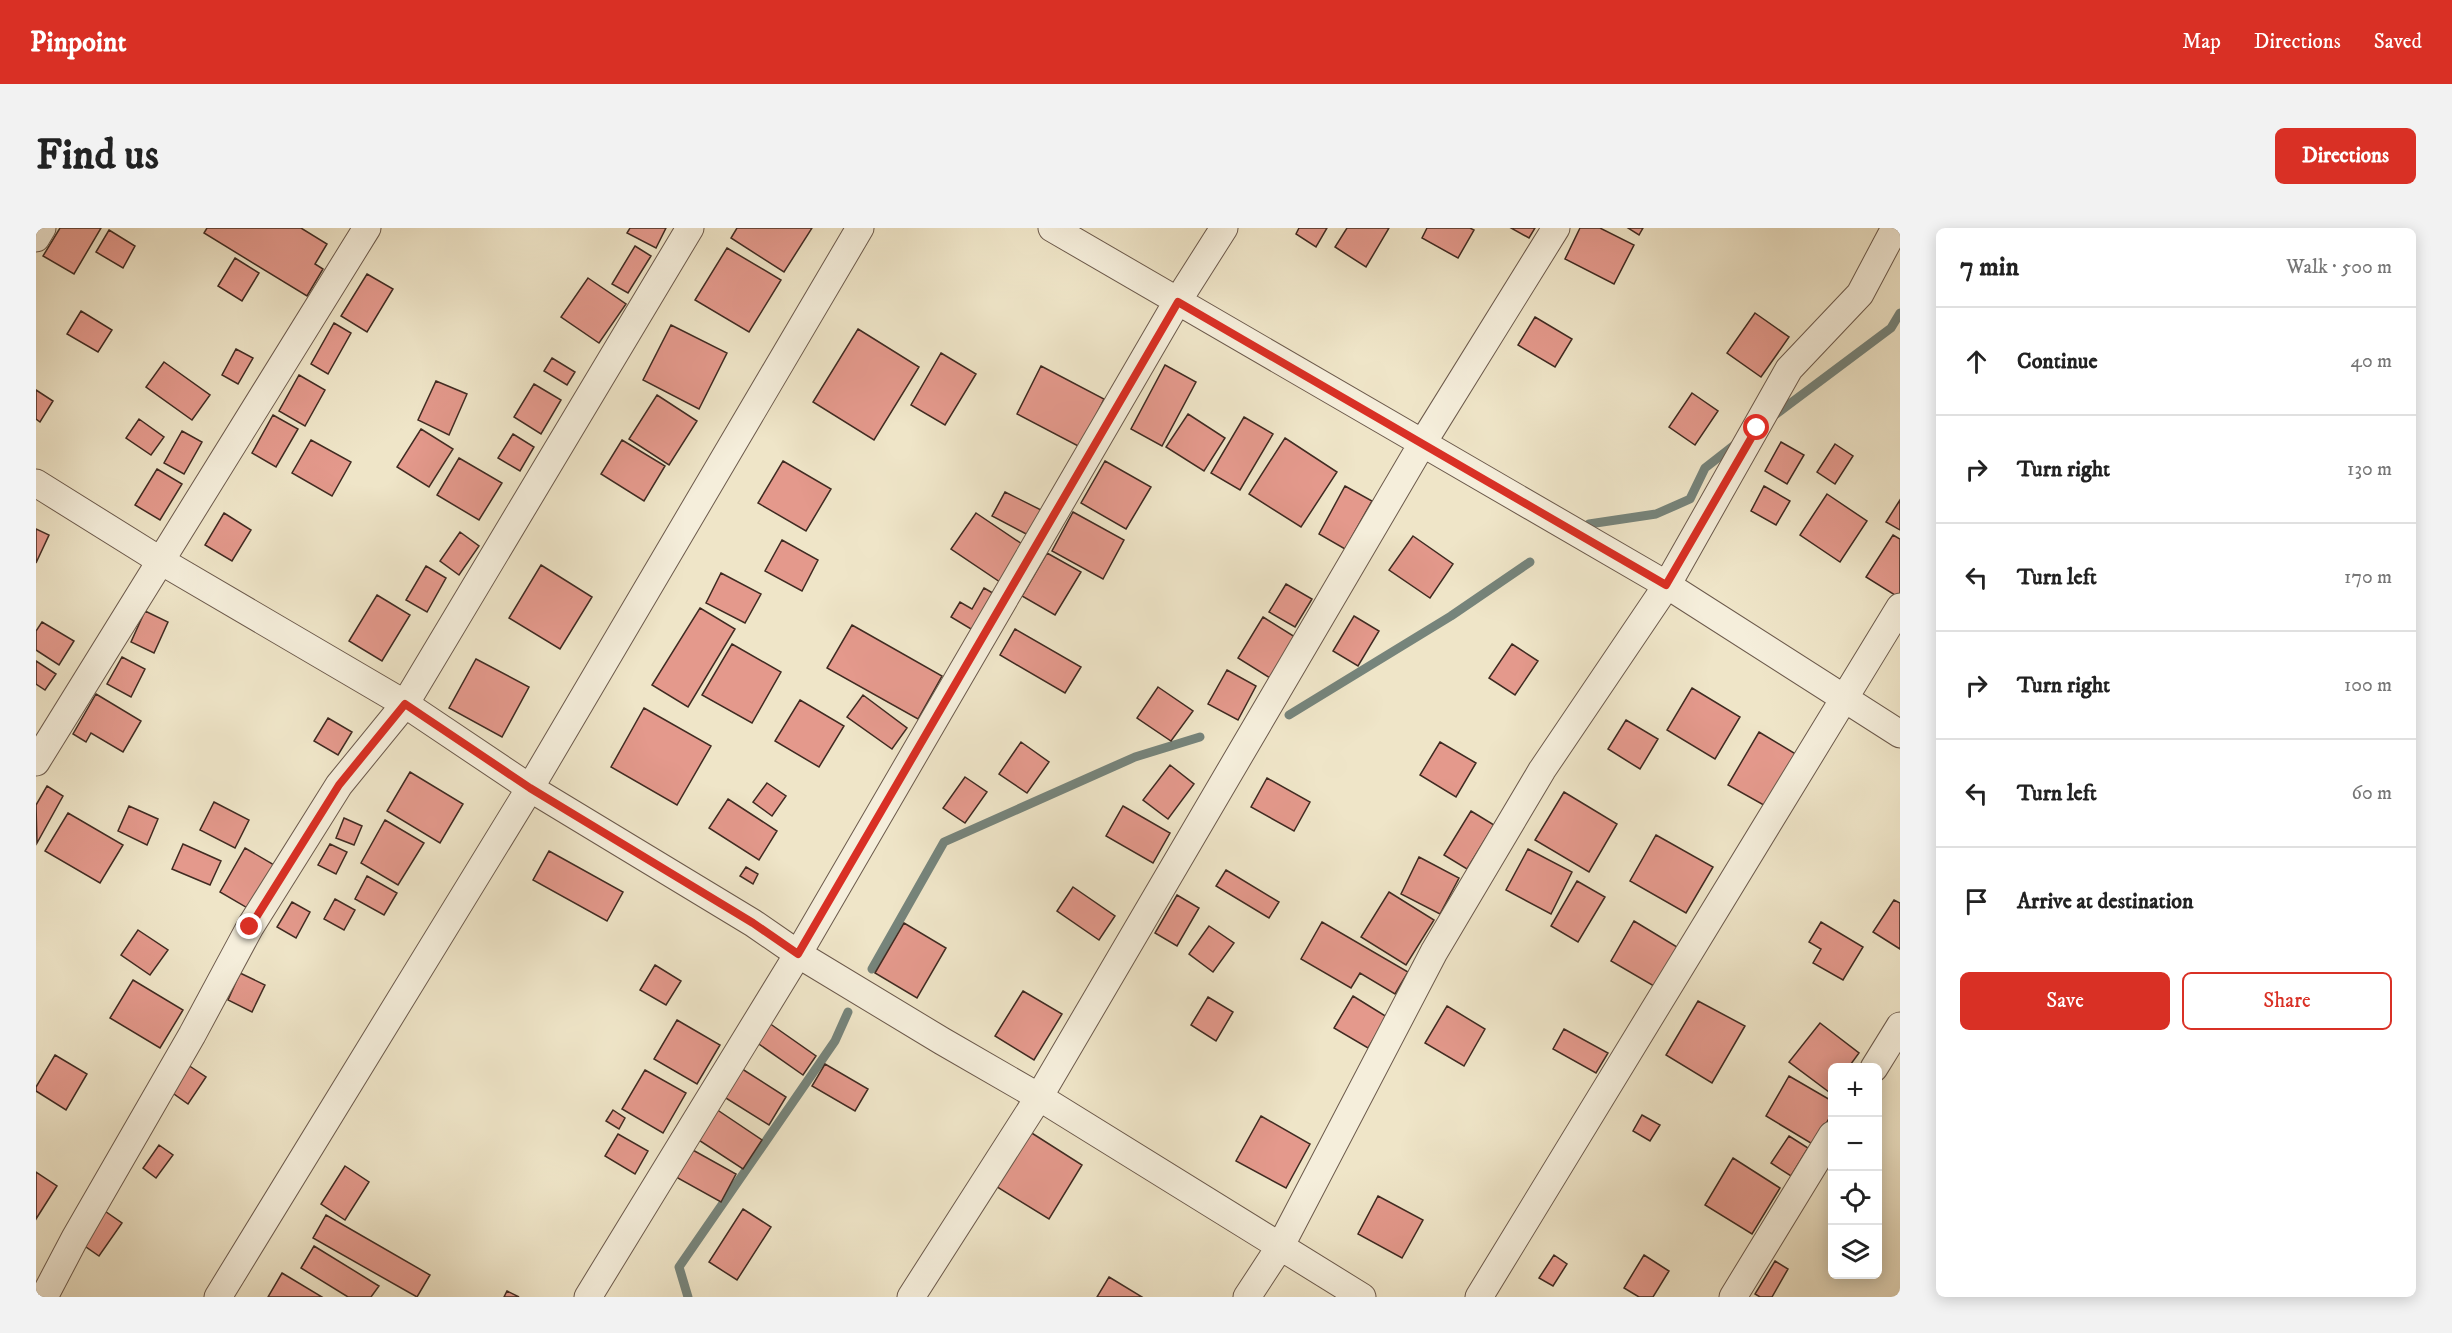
<!DOCTYPE html>
<html lang="en">
<head>
<meta charset="utf-8">
<style>
	body { margin:0; font-family:"IM FELL DW Pica",serif; background:#f2f2f2; color:#222 }
	.controls { position:absolute; right:18px; bottom:18px; display:grid; overflow:hidden; border-radius:9px; box-shadow:0 3px 15px #0003 }
	.controls button { width:54px; height:54px; display:grid; place-items:center; padding:0; border:0; border-bottom:2px solid #e0e0e0; background:#fff; color:#222; font:30px sans-serif }
	.stop { position:absolute; width:18px; height:18px; margin:-14px; border:4px solid #d93025; border-radius:50%; background:#fff }
	.stop.end { background:#d93025; border-color:#fff; box-shadow:0 2px 6px #0008 }
	.list { margin:0; padding:0; list-style:none }
	h2 { display:flex; justify-content:space-between; align-items:center; height:78px; margin:0; padding:0 24px; font-size:26px }
	h2 small { font-size:20px; font-weight:400; color:#767676 }
	.list li { display:grid; grid-template-columns:39px 1fr auto; gap:18px; align-items:center; box-sizing:border-box; height:108px; padding:0 24px; border-top:2px solid #e0e0e0 }
	.list b { display:block; font-size:22px; white-space:nowrap }
	.list em { font-size:20px; font-style:normal; color:#767676 }
	.actions { display:flex; gap:12px; padding:18px 24px }
	.actions a { flex:1; padding:14px 0; border:2px solid #d93025; border-radius:9px; text-align:center; font-size:21px; color:#d93025 }
	.actions .main { background:#d93025; color:#fff }
	.icon { flex:none; width:33px; height:33px; fill:none; stroke:currentColor; stroke-width:2; stroke-linecap:round; stroke-linejoin:round }
	.map { position:relative; flex:none; width:1864px; height:1069px; overflow:hidden; border-radius:9px }
	header { display:flex; align-items:center; gap:36px; box-sizing:border-box; height:84px; padding:0 30px; background:#d93025; color:#fff }
	header strong { font-size:28px }
	nav { display:flex; gap:33px; margin-inline-start:auto; font-size:21px }
	.intro { display:flex; align-items:center; justify-content:space-between; box-sizing:border-box; height:144px; padding:0 36px }
	h1 { margin:0; font-size:42px }
	.button { padding:15px 27px; border-radius:9px; background:#d93025; color:#fff; font-size:21px; font-weight:700 }
	main { display:flex; gap:36px; padding:0 36px }
	aside { flex:1; background:#fff; border-radius:9px; box-shadow:0 3px 15px #0003 }
	.map>svg:first-child { display:block }
	.lines { fill:none; stroke-linecap:round; stroke-linejoin:round }
	.stream { stroke:#76847b; stroke-width:9 }
	.building { fill:#e4998c; stroke:#402b22; stroke-width:1.5 }
	.minor-casing { stroke:#6c5a4c; stroke-width:29 }
	.minor { stroke:#f5eedb; stroke-width:27 }
	.route { stroke:#d93025; stroke-width:8 }
</style>
</head>
<body>
<header>
<strong>Pinpoint</strong>
<nav><a>Map</a><a>Directions</a><a>Saved</a></nav>
</header>
<div class="intro"><h1>Find us</h1><a class="button">Directions</a></div>
<main>
<div class="map">
<svg width="1864" height="1069" viewBox="0 0 1864 1069">
	<rect width="100%" height="100%" fill="#efe5c8"/>
	<filter id="stains"><feTurbulence type="fractalNoise" baseFrequency=".00333" numOctaves="4"/><feColorMatrix values="0 0 0 0 .2 0 0 0 0 .09 0 0 0 0 .02 0 0 0 .5 -.17"/></filter>
	<radialGradient id="worn" r=".72"><stop offset=".6" stop-color="#630" stop-opacity="0"/><stop offset="1" stop-color="#630" stop-opacity=".3"/></radialGradient>
	<g class="lines">
		<path class="stream" d="M1736,189L1855,100L1864,85
			M1553,296L1620,286L1654,271L1669,240L1701,215
			M1253,487L1415,388L1494,334
			M836,741L908,614L1099,529L1164,509
			M652,1069L643,1039L799,813L812,784"/>
	</g>
	<path class="building" d="M24,0H65L38,46L7,28Z
		M171,0H265L291,16L279,36L287,41L271,68L168,5Z
		M594,0H630L620,20L591,5Z
		M701,0H776L748,44L695,10Z
		M1263,0H1291L1280,19L1260,6Z
		M1311,0H1353L1330,39L1299,19Z
		M1391,0H1434L1438,2L1422,30L1386,10Z
		M1475,0H1499L1493,10Z
		M1544,0H1564L1598,17L1578,56L1529,31Z
		M1592,0H1607L1603,7Z
		M73,2L99,18L87,40L60,24Z
		M599,18L615,28L592,65L576,56Z
		M691,20L745,52L713,104L659,72Z
		M199,30L223,45L206,73L182,58Z
		M331,46L357,61L331,104L305,88Z
		M552,50L590,76L563,115L525,89Z
		M45,83L76,102L62,124L31,106Z
		M1719,85L1753,109L1725,149L1691,125Z
		M1499,89L1536,111L1519,139L1482,117Z
		M298,95L315,105L292,146L275,136Z
		M635,97L691,125L663,181L607,152Z
		M822,101L883,139L838,212L777,174Z
		M200,121L217,130L202,156L186,147Z
		M905,125L940,146L909,197L875,177Z
		M516,130L539,144L531,157L508,143Z
		M128,134L174,167L156,192L110,159Z
		M1129,137L1160,154L1126,218L1095,201Z
		M1005,138L1068,171L1044,219L981,186Z
		M263,147L289,162L269,198L243,183Z
		M400,153L431,166L413,207L382,192Z
		M498,156L525,172L505,206L478,189Z
		M0,162L17,173L4,194L0,191Z
		M1656,165L1682,183L1659,217L1633,199Z
		M621,167L661,193L633,237L593,211Z
		M1152,186L1189,210L1168,243L1130,219Z
		M237,187L262,201L240,239L216,225Z
		M1208,189L1237,206L1204,262L1175,245Z
		M103,191L128,209L115,227L90,210Z
		M385,201L417,221L393,259L361,239Z
		M146,203L166,214L148,246L128,235Z
		M477,206L498,219L484,243L462,230Z
		M1249,210L1301,244L1265,299L1213,266Z
		M275,212L315,234L296,268L256,245Z
		M586,212L629,238L608,273L565,246Z
		M1745,214L1768,227L1751,256L1729,243Z
		M1799,216L1817,228L1799,256L1781,244Z
		M423,230L466,255L443,292L401,267Z
		M747,233L795,261L770,303L722,275Z
		M1069,233L1115,259L1090,301L1045,275Z
		M121,241L146,256L124,292L99,277Z
		M1309,258L1336,273L1309,321L1283,306Z
		M1728,258L1754,273L1740,297L1715,283Z
		M969,264L1009,284L996,309L956,288Z
		M1791,266L1831,293L1804,334L1764,307Z
		M1864,272V302L1850,294Z
		M1037,284L1088,312L1067,351L1016,323Z
		M188,285L215,302L196,333L169,317Z
		M940,285L989,318L964,354L915,321Z
		M0,301L13,307L0,335Z
		M424,304L443,318L423,347L404,333Z
		M1857,307L1864,311V365L1862,369L1830,349Z
		M1377,308L1417,336L1394,370L1353,342Z
		M746,312L782,332L766,363L729,343Z
		M1011,325L1045,344L1019,387L986,368Z
		M505,337L556,369L524,421L473,390Z
		M390,338L410,350L391,384L370,372Z
		M685,345L725,366L709,395L670,375Z
		M1250,356L1276,371L1259,399L1233,384Z
		M948,360L962,368L940,404L915,389L924,374L936,381Z
		M341,367L374,387L346,433L313,413Z
		M664,380L699,401L652,479L616,457Z
		M109,383L132,394L118,425L95,414Z
		M1318,388L1343,403L1322,438L1297,423Z
		M1227,389L1259,409L1234,450L1202,430Z
		M6,394L38,413L23,437L0,422V403Z
		M816,397L906,448L882,491L791,440Z
		M979,401L1045,439L1029,465L964,427Z
		M696,416L745,444L716,495L666,467Z
		M1476,416L1502,433L1479,467L1453,450Z
		M86,429L109,441L95,469L71,456Z
		M440,431L493,459L466,509L413,480Z
		M0,433L20,446L9,462L0,456Z
		M1191,442L1220,458L1202,492L1172,476Z
		M1122,459L1157,483L1135,513L1101,490Z
		M1656,460L1704,489L1679,531L1631,502Z
		M60,466L105,493L87,524L55,505L50,514L37,506Z
		M827,467L871,500L856,521L811,489Z
		M764,472L808,498L783,539L739,513Z
		M608,480L675,518L641,577L575,539Z
		M292,490L316,504L302,527L278,513Z
		M1590,492L1622,511L1604,541L1572,521Z
		M1723,504L1763,528L1733,580L1692,557Z
		M985,514L1013,534L991,565L963,546Z
		M1404,514L1440,535L1420,569L1384,547Z
		M1134,537L1158,556L1132,591L1107,572Z
		M374,544L427,576L404,615L351,583Z
		M929,549L951,564L929,595L907,580Z
		M1231,550L1274,574L1258,603L1215,579Z
		M731,555L750,568L736,588L717,574Z
		M11,558L27,568L1,615L0,577Z
		M1528,564L1581,596L1553,644L1499,612Z
		M692,571L741,603L723,632L673,600Z
		M178,574L213,592L199,620L164,602Z
		M93,578L122,591L111,617L82,603Z
		M1087,578L1134,605L1117,635L1070,608Z
		M1435,583L1458,597L1431,641L1408,627Z
		M32,585L87,617L64,655L9,623Z
		M308,590L326,598L318,617L300,610Z
		M349,592L388,615L362,657L325,635Z
		M1620,607L1677,639L1650,685L1594,653Z
		M147,616L185,633L174,657L136,641Z
		M294,616L311,624L300,646L282,637Z
		M209,620L245,641L220,685L184,664Z
		M1492,621L1536,644L1515,686L1470,662Z
		M513,623L587,664L571,693L497,652Z
		M1383,629L1423,650L1404,686L1365,666Z
		M710,639L722,646L717,656L704,648Z
		M1190,642L1243,674L1233,690L1180,658Z
		M331,648L361,665L348,687L319,671Z
		M1541,653L1569,669L1542,714L1515,698Z
		M1037,659L1079,688L1063,712L1021,683Z
		M1353,664L1398,692L1370,737L1325,709Z
		M1141,667L1163,680L1141,718L1119,705Z
		M299,671L319,682L308,702L288,691Z
		M1858,672L1864,675V721L1837,704Z
		M256,674L274,684L260,710L241,699Z
		M1598,693L1646,722L1623,761L1575,733Z
		M1286,694L1372,744L1359,766L1324,745L1315,760L1265,731Z
		M1785,694L1827,719L1807,752L1777,735L1785,721L1773,714Z
		M868,695L910,720L881,770L839,745Z
		M1173,698L1198,715L1177,744L1153,726Z
		M102,702L132,722L114,747L85,727Z
		M619,737L645,753L630,777L604,762Z
		M204,745L229,757L216,784L192,772Z
		M97,752L147,782L124,820L74,790Z
		M987,763L1026,786L998,832L959,808Z
		M1317,768L1351,789L1332,820L1298,800Z
		M1172,769L1197,784L1180,813L1155,797Z
		M1662,773L1709,798L1676,855L1630,827Z
		M1411,778L1449,801L1428,838L1389,815Z
		M641,792L684,817L661,856L618,831Z
		M733,795L780,828L767,847L720,814Z
		M1784,795L1823,825L1812,840H1796V860L1793,864L1753,834Z
		M1528,801L1572,825L1560,845L1517,821Z
		M19,827L51,846L30,882L0,863V859Z
		M149,835L170,849L152,876L131,861Z
		M789,836L832,861L819,883L776,858Z
		M703,839L750,869L733,897L685,867Z
		M609,842L650,865L627,905L586,881Z
		M1753,848L1796,873V885L1778,917L1730,888Z
		M674,877L726,912L707,941L655,907Z
		M577,882L589,890L583,901L570,893Z
		M1606,887L1624,897L1614,913L1597,903Z
		M1225,888L1274,916L1250,960L1200,933Z
		M991,902L1046,937L1013,991L958,957Z
		M582,906L612,923L599,946L569,928Z
		M1753,908L1772,920L1755,948L1735,935Z
		M123,917L137,927L120,950L107,940Z
		M655,921L700,946L685,974L640,949Z
		M1697,930L1744,960L1716,1006L1669,977Z
		M309,938L333,954L309,992L285,976Z
		M0,944L21,958L0,991Z
		M1342,968L1387,992L1366,1030L1322,1006Z
		M63,979L86,995L63,1028L40,1012Z
		M707,981L735,999L701,1052L673,1034Z
		M290,987L394,1047L381,1069L277,1010Z
		M278,1018L343,1058L335,1069H312L265,1040Z
		M1518,1027L1531,1036L1517,1058L1503,1050Z
		M1608,1027L1633,1043L1617,1069H1603L1588,1060Z
		M1739,1033L1752,1041L1736,1069H1724L1719,1066Z
		M246,1045L286,1069H232Z
		M1073,1049L1106,1069H1061Z
		M471,1063L483,1069H468Z"/>
	<g class="lines">
		<g class="minor-casing">
			<path id="minor" d="M1016,0L1631,357L1864,506
				M0,10L6,0
				M0,255L125,333L369,476L494,560L717,695L762,726L906,813L1003,869L1326,1069
				M0,534L331,0
				M1838,840L1864,798
				M8,1069L39,1010L156,807L214,699L303,557L369,476L654,0
				M182,1069L494,560L824,0
				M552,1069L762,726L1141,74L1188,0
				M875,1069L1003,869L1386,216L1520,0
				M1211,1069L1245,1017L1398,724L1506,542L1631,357L1753,141L1824,66L1859,0
				M1443,1069L1864,379
				M1697,1069L1796,907"/>
		</g>
		<use href="#minor" class="minor"/>
	</g>
	<g class="lines">
		<path class="route" d="M214,699L303,557L369,476L494,560L717,695L762,726L1142,74L1630,357L1721,200"/>
	</g>
	<rect width="100%" height="100%" filter="url(#stains)"/>
	<rect width="100%" height="100%" fill="url(#worn)"/>
</svg>
<div class="controls">
<button>+</button>
<button>−</button>
<button><svg class="icon" aria-label="locate" viewBox="0 0 24 24"><circle cx="12" cy="12" r="6"/><path d="M12 2v4M12 18v4M2 12h4M18 12h4"/></svg></button>
<button><svg class="icon" aria-label="layers" viewBox="0 0 24 24"><path d="M12 4l9 5-9 5-9-5zM3 14l9 5 9-5"/></svg></button>
</div>
<div class="stop" style="left:1721px;top:200px"></div>
<div class="stop end" style="left:214px;top:699px"></div>
</div>
<aside>
<h2>7 min<small>Walk · 500 m</small></h2>
<ul class="list">
<li><svg class="icon" aria-label="ahead" viewBox="0 0 24 24"><path d="M12 20V5M6 11l6-6 6 6"/></svg><div><b>Continue</b></div><em>40 m</em></li>
<li><svg class="icon" aria-label="right" viewBox="0 0 24 24"><path d="M7 20v-9h11M14 6l5 5-5 5"/></svg><div><b>Turn right</b></div><em>130 m</em></li>
<li><svg class="icon" aria-label="left" viewBox="0 0 24 24"><path d="M17 20v-9H6M10 6l-5 5 5 5"/></svg><div><b>Turn left</b></div><em>170 m</em></li>
<li><svg class="icon" aria-label="right" viewBox="0 0 24 24"><path d="M7 20v-9h11M14 6l5 5-5 5"/></svg><div><b>Turn right</b></div><em>100 m</em></li>
<li><svg class="icon" aria-label="left" viewBox="0 0 24 24"><path d="M17 20v-9H6M10 6l-5 5 5 5"/></svg><div><b>Turn left</b></div><em>60 m</em></li>
<li><svg class="icon" aria-label="arrive" viewBox="0 0 24 24"><path d="M6 21V4h12l-3 4 3 4H6"/></svg><div><b>Arrive at destination</b></div></li>
</ul>
<div class="actions"><a class="main">Save</a><a>Share</a></div>
</aside>
</main>
</body>
</html>
